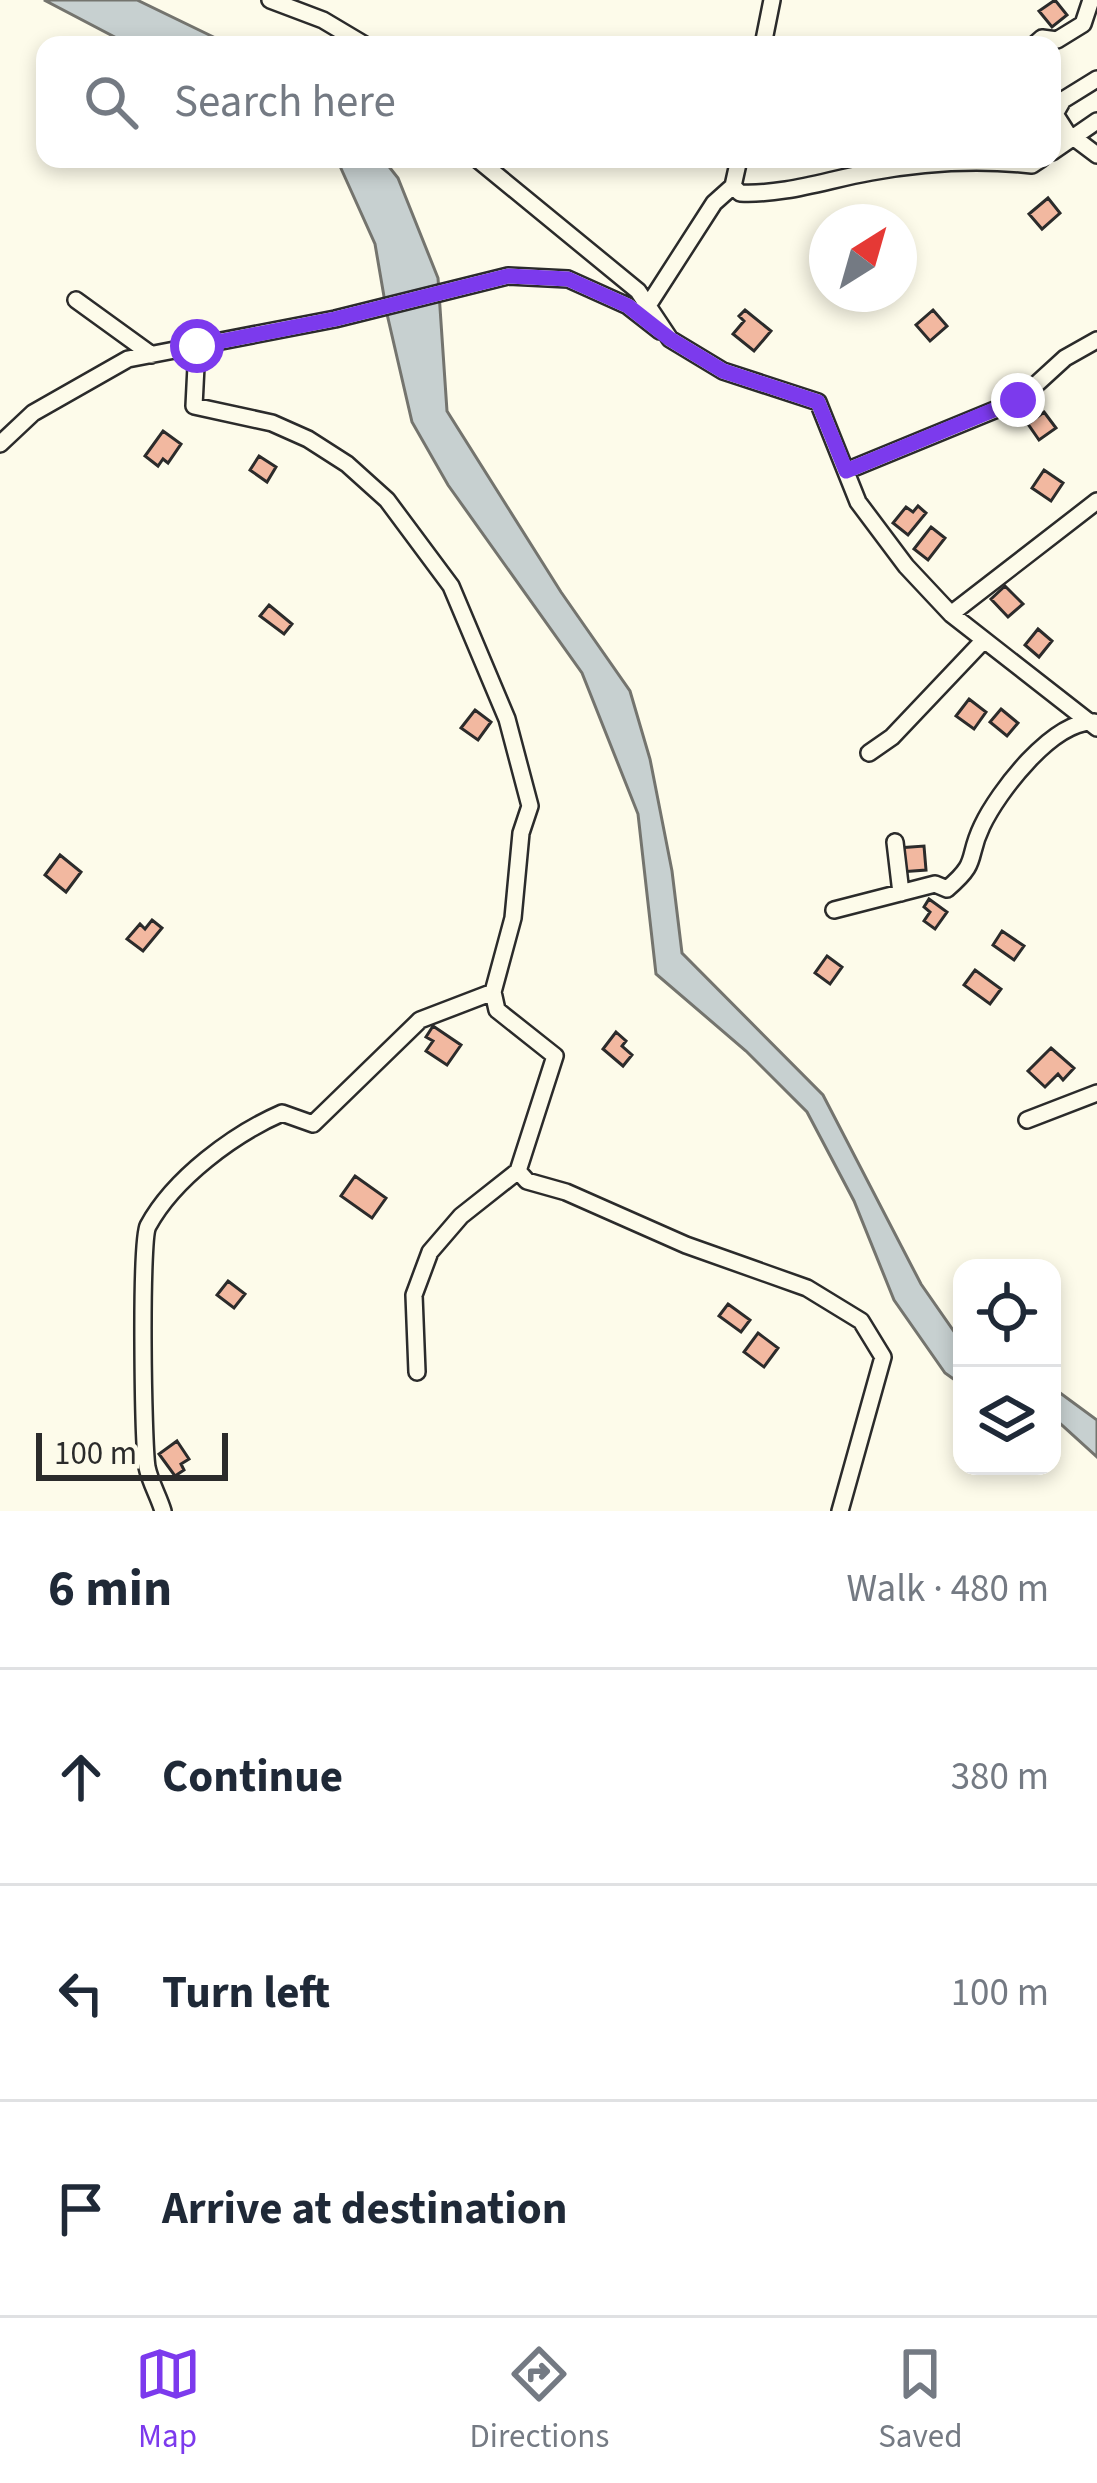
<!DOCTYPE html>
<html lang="en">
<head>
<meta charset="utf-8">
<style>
	body { margin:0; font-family:"Source Sans 3",sans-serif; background:#f2f2f3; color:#1f2937 }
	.controls { position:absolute; right:36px; bottom:36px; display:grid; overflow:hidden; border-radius:24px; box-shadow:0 6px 18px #0003 }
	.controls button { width:108px; height:108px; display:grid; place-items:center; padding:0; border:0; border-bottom:3px solid #e0e1e3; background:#fff; color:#1f2937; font:60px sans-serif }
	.compass { position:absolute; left:809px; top:204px; width:108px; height:108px; border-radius:50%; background:#fff; box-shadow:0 6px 18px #0003; rotate:37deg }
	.scale { position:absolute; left:36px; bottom:30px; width:192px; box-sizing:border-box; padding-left:12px; border:6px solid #2b2b2b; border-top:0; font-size:33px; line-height:42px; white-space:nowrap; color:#2b2b2b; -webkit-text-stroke:9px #fdfbea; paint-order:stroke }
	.stop { position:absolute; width:36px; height:36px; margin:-27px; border:9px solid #7c3aed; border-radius:50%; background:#fff }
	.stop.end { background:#7c3aed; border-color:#fff; box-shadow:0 3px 12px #0008 }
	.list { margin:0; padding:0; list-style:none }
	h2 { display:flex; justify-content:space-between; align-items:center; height:156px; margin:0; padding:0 48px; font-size:51px }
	h2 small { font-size:39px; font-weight:400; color:#747a83 }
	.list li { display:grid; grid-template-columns:78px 1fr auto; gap:36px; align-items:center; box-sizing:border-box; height:216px; padding:0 48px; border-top:3px solid #e0e1e3 }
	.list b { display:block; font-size:45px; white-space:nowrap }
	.list em { font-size:39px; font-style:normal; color:#747a83 }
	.icon { flex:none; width:66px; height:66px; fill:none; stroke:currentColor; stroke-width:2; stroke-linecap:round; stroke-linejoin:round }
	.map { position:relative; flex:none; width:1097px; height:1511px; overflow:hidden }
	.search { position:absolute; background:#fff; box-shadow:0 6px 18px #0003; left:36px; right:36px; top:36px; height:132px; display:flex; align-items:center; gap:30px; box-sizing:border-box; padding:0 42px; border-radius:24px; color:#747a83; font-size:45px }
	.sheet { height:804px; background:#fff }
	nav { display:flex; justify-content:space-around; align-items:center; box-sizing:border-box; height:168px; border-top:3px solid #e0e1e3; background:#fff; font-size:33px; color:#747a83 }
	nav a { display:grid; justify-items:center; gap:6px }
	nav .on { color:#7c3aed }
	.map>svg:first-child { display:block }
	.water { fill:#c7d0d0; stroke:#74746e; stroke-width:3 }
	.building { fill:#f2b8a0; stroke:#2b2b2b; stroke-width:3 }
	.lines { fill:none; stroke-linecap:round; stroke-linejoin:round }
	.minor-casing { stroke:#2b2b2b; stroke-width:20 }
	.minor { stroke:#fdfbea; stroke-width:15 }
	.route { stroke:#7c3aed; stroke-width:15 }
</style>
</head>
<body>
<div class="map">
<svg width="1097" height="1511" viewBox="0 0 1097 1511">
	<rect width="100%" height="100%" fill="#fdfbea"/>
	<path class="water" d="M44,0H137L230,45H130Z
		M330,159H383L398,178L438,278L447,411L561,592L630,691L650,759L672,871L682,953L823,1095L921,1284L962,1343V1385L945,1373L894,1300L854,1201L807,1112L746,1051L656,974L638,814L582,673L448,485L412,422L387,314L375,244L339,164Z
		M1052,1387L1097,1420V1457L1052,1416Z"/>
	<path class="building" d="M1055,0L1067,15L1052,27L1039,11Z
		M1048,198L1060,213L1042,229L1029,214Z
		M745,310L771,331L754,351L733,334L744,321L739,316Z
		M933,310L947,326L930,341L916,325Z
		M1044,412L1056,428L1039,440L1028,424Z
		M163,431L181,444L168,463L163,459L158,466L145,456Z
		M259,456L276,467L267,482L250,470Z
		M1044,470L1063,483L1051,501L1032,488Z
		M918,506L926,513L908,535L893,523L906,507L913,512Z
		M931,527L945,538L928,560L914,549Z
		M1005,586L1023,604L1008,617L991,599Z
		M269,605L292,624L284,634L260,616Z
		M1038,629L1052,641L1039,657L1025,645Z
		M969,699L986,712L974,729L956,716Z
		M1001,709L1018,723L1007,736L990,722Z
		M475,710L491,722L478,740L461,728Z
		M924,846L926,870L900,872L898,848Z
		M60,855L81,872L66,892L45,875Z
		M929,899L947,912L935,929L924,921L930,912L924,907Z
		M152,920L162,928L143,951L127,939L140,924L145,929Z
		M1002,931L1024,946L1014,960L993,945Z
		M827,956L842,967L830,984L815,973Z
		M975,970L1001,989L990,1004L964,985Z
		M433,1026L461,1045L447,1065L426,1051L433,1041L426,1037Z
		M616,1032L626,1041L622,1046L632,1055L623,1066L603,1049Z
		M1051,1048L1074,1068L1063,1080L1058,1074L1045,1087L1028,1071Z
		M355,1176L386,1198L372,1218L341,1196Z
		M228,1281L245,1294L234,1308L217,1295Z
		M728,1304L750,1320L741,1332L719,1316Z
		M758,1333L778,1348L764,1367L744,1352Z
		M177,1441L189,1459L181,1464L184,1470L175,1476L159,1454Z"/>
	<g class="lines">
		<g class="minor-casing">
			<path id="minor" d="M270,0L323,20L365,45
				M763,45L772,0
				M1034,45L1042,38L1057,40L1083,24L1091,0
				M1073,137L1097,155
				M1071,139L1055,114L1063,100L1097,79
				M1052,152L1097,121
				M477,159L638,291L670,339L723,371L818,402L858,502L906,566L951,614L1097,728
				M733,186L740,193C786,195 826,180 871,172C925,162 978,159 1032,165L1041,159
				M76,300L152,355
				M649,304L714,203L733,186L739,159
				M197,346L194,406L272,423L308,439L347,464L387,500L451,586L507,719L530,806L521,833L513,918L493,992L497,1010L555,1056L518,1171L461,1216L430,1252L414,1295L417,1372
				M0,444L33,413L128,359L335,319L508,276L568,279L628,306L660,331
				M846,471L1019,400L1065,358L1097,340
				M951,614L1097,501
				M869,753L892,737L984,640
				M895,842L901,893
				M834,910L935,884L947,889C980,861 966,859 982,826C998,792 1053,720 1094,722
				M1027,1120L1097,1093
				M518,1171L527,1181L566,1192L686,1245L807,1288L861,1321L883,1357L840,1511
				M163,1511C159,1497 150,1482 147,1467C143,1442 140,1241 148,1226C174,1178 234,1134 282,1113L313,1124L420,1020L493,992"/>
		</g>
		<use href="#minor" class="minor"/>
	</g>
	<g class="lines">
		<path class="route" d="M197,346L335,319L508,276L568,279L628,306L670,339L723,371L818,402L846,471L1018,400"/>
	</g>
</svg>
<div class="controls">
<button><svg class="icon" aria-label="locate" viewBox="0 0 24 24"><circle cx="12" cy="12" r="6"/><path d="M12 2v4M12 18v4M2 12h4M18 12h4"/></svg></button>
<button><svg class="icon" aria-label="layers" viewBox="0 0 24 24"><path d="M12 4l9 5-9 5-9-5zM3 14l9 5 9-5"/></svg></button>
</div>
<svg class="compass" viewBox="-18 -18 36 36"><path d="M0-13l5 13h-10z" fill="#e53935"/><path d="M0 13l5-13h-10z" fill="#747a83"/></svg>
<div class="scale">100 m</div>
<div class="stop" style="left:197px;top:346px"></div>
<div class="stop end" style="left:1018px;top:400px"></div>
<div class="search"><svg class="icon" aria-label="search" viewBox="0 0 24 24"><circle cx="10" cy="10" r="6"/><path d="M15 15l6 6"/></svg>Search here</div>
</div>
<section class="sheet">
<h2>6 min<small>Walk · 480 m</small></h2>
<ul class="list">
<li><svg class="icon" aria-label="ahead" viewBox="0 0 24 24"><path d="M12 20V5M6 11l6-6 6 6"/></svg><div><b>Continue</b></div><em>380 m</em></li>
<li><svg class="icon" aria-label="left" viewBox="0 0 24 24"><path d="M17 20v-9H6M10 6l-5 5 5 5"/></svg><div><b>Turn left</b></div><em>100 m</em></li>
<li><svg class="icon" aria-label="arrive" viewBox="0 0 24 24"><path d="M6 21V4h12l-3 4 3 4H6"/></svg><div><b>Arrive at destination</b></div></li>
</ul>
</section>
<nav>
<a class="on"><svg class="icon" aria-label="map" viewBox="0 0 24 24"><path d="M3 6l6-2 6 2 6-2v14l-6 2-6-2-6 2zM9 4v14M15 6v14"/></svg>Map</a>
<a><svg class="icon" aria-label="directions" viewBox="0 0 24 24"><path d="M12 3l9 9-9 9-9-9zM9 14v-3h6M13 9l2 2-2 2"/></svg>Directions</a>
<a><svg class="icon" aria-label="saved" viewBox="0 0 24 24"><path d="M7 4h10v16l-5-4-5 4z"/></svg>Saved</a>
</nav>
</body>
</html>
